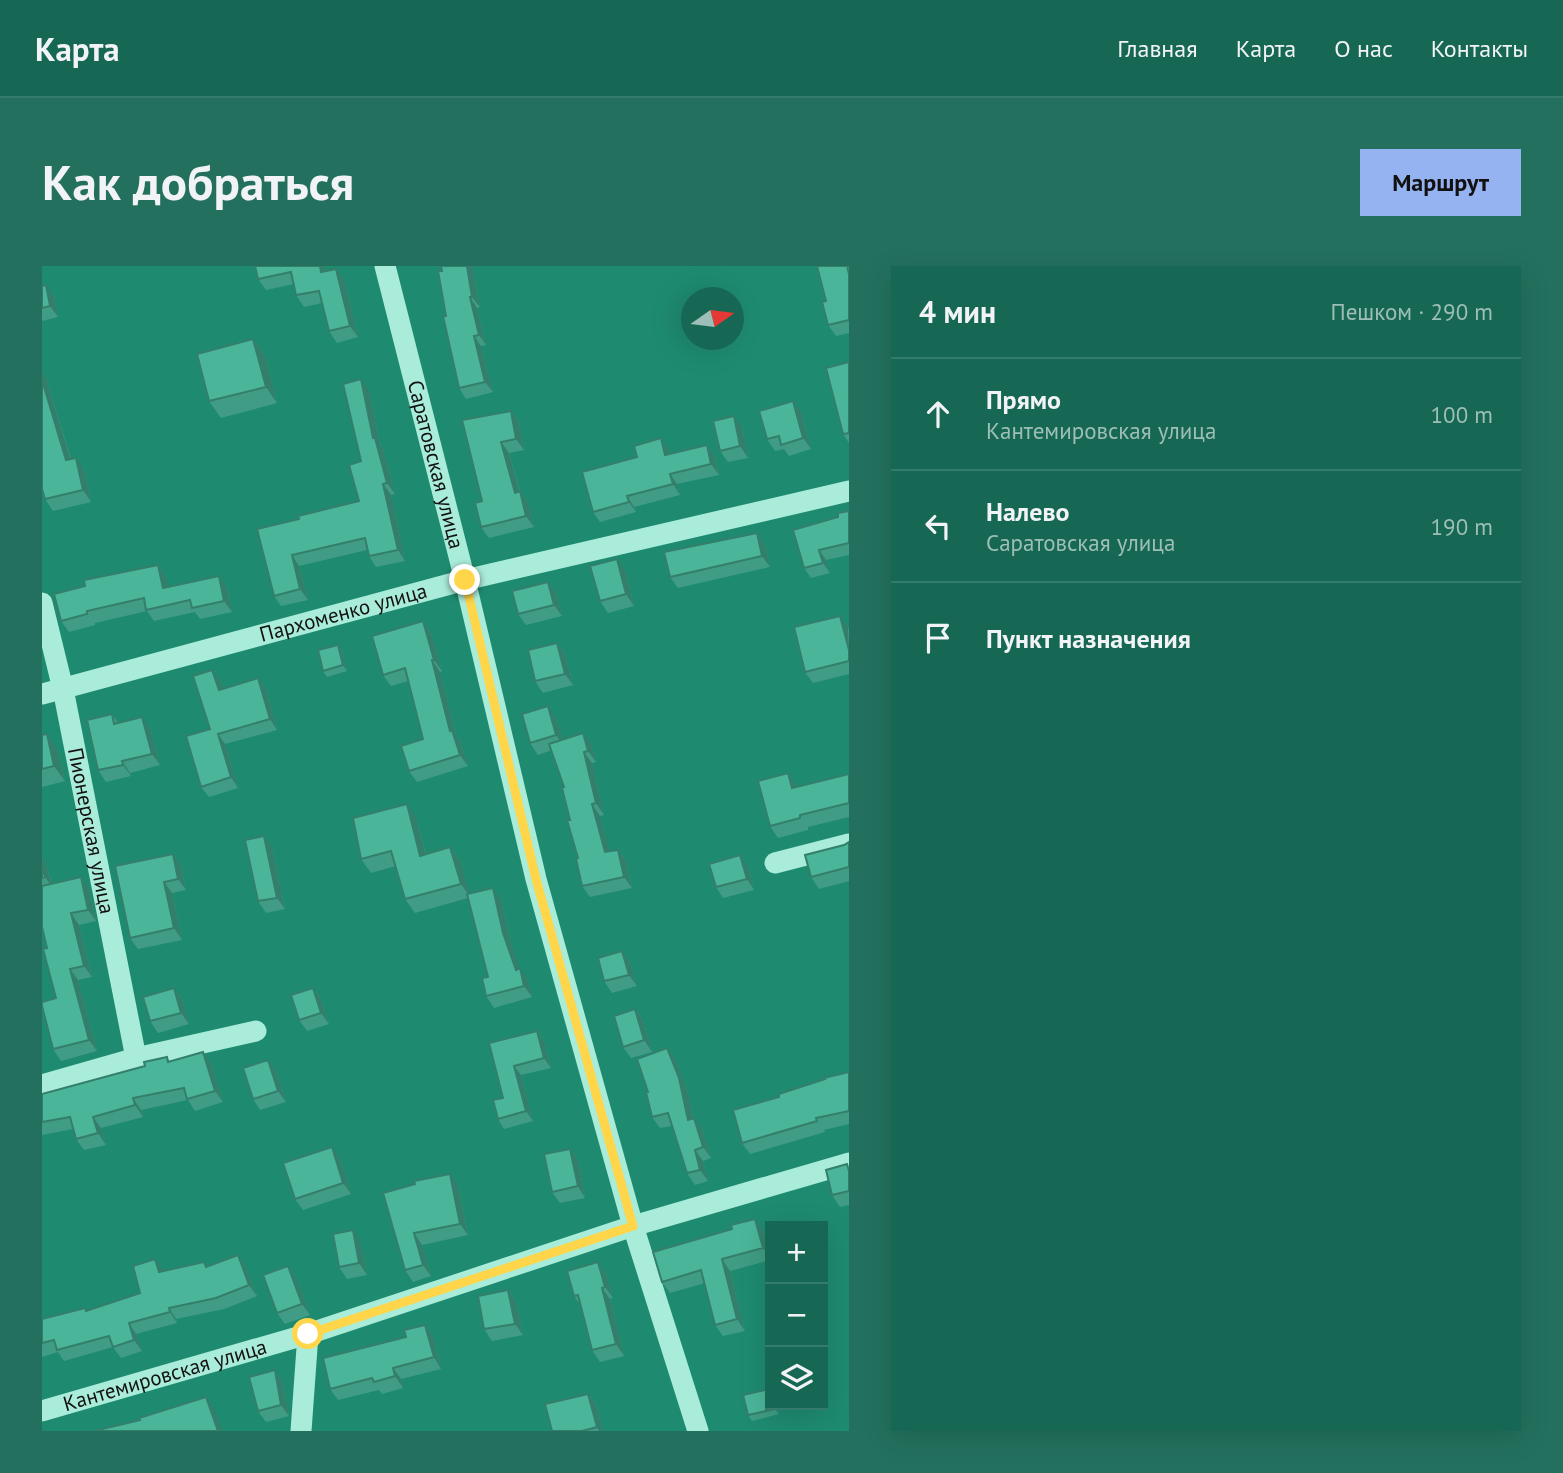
<!DOCTYPE html>
<html lang="ru">
<head>
<meta charset="utf-8">
<style>
	body { margin:0; font-family:"PT Sans",sans-serif; background:#23705e; color:#f1f3f6 }
	.controls { position:absolute; right:21px; bottom:21px; display:grid; overflow:hidden; border-radius:0px; box-shadow:0 7px 28px #0002 }
	.controls button { width:63px; height:63px; display:grid; place-items:center; padding:0; border:0; border-bottom:2px solid #357b6b; background:#166854; color:#f1f3f6; font:35px sans-serif }
	.compass { position:absolute; left:639px; top:21px; width:63px; height:63px; border-radius:50%; background:#166854; box-shadow:0 7px 28px #0002; rotate:76deg }
	.stop { position:absolute; width:21px; height:21px; margin:-16px; border:5px solid #ffd54a; border-radius:50%; background:#fff }
	.stop.end { background:#ffd54a; border-color:#fff; box-shadow:0 2px 7px #0008 }
	.list { margin:0; padding:0; list-style:none }
	h2 { display:flex; justify-content:space-between; align-items:center; height:91px; margin:0; padding:0 28px; font-size:30px }
	h2 small { font-size:23px; font-weight:400; color:#9ebeb8 }
	.list li { display:grid; grid-template-columns:46px 1fr auto; gap:21px; align-items:center; box-sizing:border-box; height:112px; padding:0 28px; border-top:2px solid #357b6b }
	.list b { display:block; font-size:26px; white-space:nowrap }
	.list p { margin:0; font-size:23px; white-space:nowrap; color:#9ebeb8 }
	.list em { font-size:23px; font-style:normal; color:#9ebeb8 }
	.icon { flex:none; width:38px; height:38px; fill:none; stroke:currentColor; stroke-width:2; stroke-linecap:round; stroke-linejoin:round }
	.map { position:relative; flex:none; width:807px; height:1165px; overflow:hidden; border-radius:0px }
	header { display:flex; align-items:center; gap:42px; box-sizing:border-box; height:98px; padding:0 35px; background:#166854; border-bottom:2px solid #357b6b }
	header strong { font-size:33px }
	nav { display:flex; gap:38px; margin-inline-start:auto; font-size:24px }
	.intro { display:flex; align-items:center; justify-content:space-between; box-sizing:border-box; height:168px; padding:0 42px }
	h1 { margin:0; font-size:49px }
	.button { padding:18px 32px; border-radius:0px; background:#95b2f1; color:#111; font-size:24px; font-weight:700 }
	main { display:flex; gap:42px; padding:0 42px }
	aside { flex:1; background:#166854; border-radius:0px; box-shadow:0 7px 28px #0002 }
	.map>svg:first-child { display:block }
	.lines { fill:none; stroke-linecap:round; stroke-linejoin:round }
	.minor { stroke:#aaecda; stroke-width:21 }
	.wall { fill:#409c84 }
	.shaded-wall { fill:#347f6c }
	.building { fill:#4bb59a; stroke:#347f6c; stroke-width:2 }
	.route { stroke:#ffd54a; stroke-width:9 }
	.labels { text-anchor:middle; stroke-width:6; stroke-linejoin:round; paint-order:stroke }
	.street-label { font-size:21px; fill:#111; stroke:#1e8b70 }
</style>
</head>
<body>
<header>
<strong>Карта</strong>
<nav><a>Главная</a><a>Карта</a><a>О нас</a><a>Контакты</a></nav>
</header>
<div class="intro"><h1>Как добраться</h1><a class="button">Маршрут</a></div>
<main>
<div class="map">
<svg width="807" height="1165" viewBox="0 0 807 1165">
	<rect width="100%" height="100%" fill="#1e8b70"/>
	<g class="lines">
		<g class="minor">
			<path id="s1" d="M343,0L423,314L494,613L591,960L656,1165"/>
			<path id="s2" d="M0,337L21,423L94,792"/>
			<path id="s3" d="M0,428L423,314L807,225"/>
			<path d="M733,597L807,578"/>
			<path d="M0,819L94,792L214,765"/>
			<path id="s4" d="M0,1145L266,1068L591,960L807,897"/>
			<path d="M259,1165L266,1068"/>
		</g>
	</g>
	<path class="wall" d="M213,0L284,5L302,14L316,71L295,77L287,65L280,37L262,41L254,29L252,18L224,24L216,13Z
		M399,0H430L438,41L435,42L444,79L439,80L451,126L424,133L417,122L404,50Z
		M807,0V67L794,70L786,59L784,35Z
		M0,20L12,30L16,51L0,55Z
		M211,73L223,90L235,137L179,152L167,135Z
		M807,96V177L801,168Z
		M0,106L4,112L29,193L42,203L49,236L11,245L3,233L0,223Z
		M327,124L338,179L341,183L353,228L349,229L363,295L334,301L327,290L325,284L257,300L266,334L239,340L232,330L257,253L317,235L319,195Z
		M469,145L477,156L482,184L467,187L478,225L486,237L492,261L447,272L439,261L440,235Z
		M759,146L769,183L747,190L742,183L733,185L725,173Z
		M700,161L706,192L686,196L678,185Z
		M665,179L672,189L677,209L635,218L638,229L592,241L594,246L558,256L551,246L626,183L627,188Z
		M807,245V289L784,294L788,307L769,312L762,302L796,251Z
		M715,267L723,279L728,301L636,322L628,311Z
		M116,299L124,311L126,321H185L190,346L158,353L153,346L112,355L105,345L53,357V359L27,366L19,355L43,320Z
		M583,304L592,340L566,347L558,335Z
		M506,316L514,327L520,350L484,359L476,348Z
		M798,350L807,363V408L771,417L763,406Z
		M381,355L389,367L400,405L398,406L414,469L418,475L426,500L375,516L367,505L381,473L366,415L349,420L341,409Z
		M515,377L523,388L531,419L501,427L493,415Z
		M296,379L300,385L305,405L285,411L281,405Z
		M216,412L224,423L235,464L183,478L196,522L167,531L159,521L168,463L178,414L180,423Z
		M70,448L76,457L108,462L118,499L88,507L89,510L64,516L56,504Z
		M514,452L520,474L549,478L554,496L550,497L562,549L558,550L567,585L576,584L584,595L590,622L548,631L540,620L536,592L522,521L510,484L496,489L488,477Z
		M0,469L15,483L23,515L0,521Z
		M746,507L755,521L807,508V551L766,561V564L736,572L728,560Z
		M374,552L384,588L408,581L418,595L427,628L459,634L469,678L477,703L486,714L490,731L452,742L444,730L446,711L426,632L373,647L363,633L354,600L329,607L319,593Z
		M807,576V615L777,623L769,611Z
		M230,581L243,643L224,647L216,635Z
		M131,588L139,600L144,624L130,627L140,674L96,683L88,672Z
		M0,591L3,596L10,618L47,622L54,655L37,659L50,711L36,714L55,785L19,795L11,783L14,732L0,661Z
		M706,601L712,624L681,632L674,621Z
		M580,685L588,697L595,720L570,727L562,715Z
		M132,722L140,733L147,758L116,767L108,755Z
		M271,722L279,733L287,758L265,765L257,754Z
		M593,743L601,755L610,786L589,792L581,781Z
		M495,765L502,775L509,802L479,809L491,855L462,863L456,853L461,832L447,777Z
		M625,782L633,793L645,823L651,852H652L660,863L669,892L661,895L666,915L653,919L645,907L630,860L618,862L610,851L606,826Z
		M161,786L169,797L181,836L153,845L146,834L99,844L101,851L59,862L64,879L42,884L34,873L31,863L0,869V828L103,800L125,791L128,796Z
		M226,794L234,805L244,836L218,844L211,833Z
		M807,806V858L782,864L783,866L708,888L700,877L737,831Z
		M298,893L309,928L261,944L253,933Z
		M536,894L543,932L518,937L510,926Z
		M807,901V939L798,941L790,929Z
		M416,919L426,969L380,979L389,1010L371,1016L363,1004L341,927Z
		M721,964L728,994L688,1005L703,1065L681,1070L673,1059L663,1017L628,1027L620,1016Z
		M318,975L325,1009L305,1013L297,1001Z
		M196,989L203,1000L215,1030L182,1043L134,1053L135,1057L94,1068L100,1085L79,1092L71,1081L22,1095L16,1086L0,1091V1053L45,1044L98,1027L121,1005L165,1001Z
		M556,996L564,1008L571,1032L568,1033L582,1090L558,1096L550,1084L539,1040L532,1030Z
		M246,1000L254,1012L268,1049L243,1058L235,1047Z
		M466,1024L474,1036L481,1069L450,1075L442,1063Z
		M383,1059L391,1070L399,1103L359,1113L361,1122L340,1128L337,1124L296,1134L288,1123Z
		M233,1104L240,1116L247,1150L224,1156L216,1145Z
		M546,1128L554,1139L561,1165H510Z
		M728,1139H735L737,1148L710,1155L706,1149Z"/>
	<path class="shaded-wall" d="M278,0H283L287,17L279,6Z
		M425,0H430L438,41L430,31Z
		M294,3L302,14L316,71L308,60Z
		M4,19L12,30L16,51L8,40Z
		M428,31L435,42L444,79L437,69Z
		M432,70L439,80L451,126L443,116Z
		M211,73L223,90L235,137L224,121Z
		M0,106L4,112L32,205L24,194L0,114Z
		M319,113L327,124L338,179L341,183L353,228L345,217L331,172Z
		M751,135L759,146L769,183L761,172Z
		M469,145L477,156L482,184L474,173Z
		M692,150L700,161L706,192L698,180Z
		M619,172L626,183L630,199L623,189Z
		M459,176L467,187L481,238L473,227Z
		M665,179L672,189L677,209L669,198Z
		M34,192L42,203L49,236L41,224Z
		M628,208L635,218L638,229L631,218Z
		M341,218L349,229L363,295L356,284Z
		M478,225L486,237L492,261L484,250Z
		M585,230L592,241L594,246L587,236Z
		M715,267L723,279L728,301L720,290Z
		M777,284L784,294L788,307L781,297Z
		M250,289L257,300L266,334L258,323Z
		M575,293L583,304L592,340L584,328Z
		M116,299L124,311L129,333L121,322Z
		M177,310L185,321L190,346L182,335Z
		M506,316L514,327L520,350L512,339Z
		M798,350L806,361L807,384Z
		M381,355L389,367L400,405L392,394Z
		M515,377L523,388L531,419L523,408Z
		M296,379L300,385L305,405L301,399Z
		M390,394L398,406L414,469L418,475L426,500L418,489L408,465Z
		M170,404L178,414L184,434L177,424Z
		M216,412L224,423L235,464L228,453Z
		M506,440L514,452L522,481L514,469Z
		M100,451L108,462L118,499L110,488Z
		M541,467L549,478L554,496L546,485Z
		M5,468L15,483L23,515L12,500Z
		M176,468L183,478L196,522L189,511Z
		M542,486L550,497L562,549L554,537Z
		M80,495L88,507L89,510L81,499Z
		M746,507L754,519L758,534L750,522Z
		M365,538L374,552L388,604L378,590Z
		M550,538L558,550L571,598L563,586Z
		M222,570L230,581L243,643L235,632Z
		M408,581L418,595L429,632L419,618Z
		M576,584L584,595L590,622L582,611Z
		M131,588L139,600L144,624L136,613Z
		M698,589L706,601L712,624L705,613Z
		M0,591L3,596L11,622L3,611L0,600Z
		M39,611L47,622L54,655L46,644Z
		M122,616L130,627L140,674L132,662Z
		M451,622L459,634L469,678L479,707L478,702L486,714L490,731L482,720L474,704L461,667Z
		M29,647L37,659L50,711L42,700Z
		M580,685L588,697L595,720L587,709Z
		M28,703L36,714L55,785L47,774Z
		M132,722L140,733L147,758L139,747Z
		M271,722L279,733L287,758L279,747Z
		M593,743L601,755L610,786L602,774Z
		M495,765L502,775L509,802L502,792Z
		M625,782L633,793L645,823L654,865L646,854Z
		M161,786L169,797L181,836L173,825Z
		M226,794L234,805L244,836L236,825Z
		M472,800L479,809L491,855L484,845Z
		M91,832L99,844L101,851L93,839Z
		M51,851L59,862L64,879L56,867Z
		M652,852L660,863L669,892L661,881Z
		M290,881L298,893L309,928L301,917Z
		M528,883L536,894L543,932L536,920Z
		M653,884L661,895L666,915L658,904Z
		M408,908L416,919L426,969L418,958Z
		M713,953L721,964L728,992L721,982Z
		M311,964L318,975L325,1009L317,997Z
		M372,967L380,979L389,1010L381,999Z
		M196,989L203,1000L215,1030L207,1019Z
		M113,993L121,1004L124,1017L117,1006Z
		M680,993L688,1005L703,1065L695,1053Z
		M556,996L564,1008L571,1032L563,1021Z
		M246,1000L254,1012L268,1049L260,1038Z
		M560,1022L568,1033L582,1090L574,1078Z
		M466,1024L474,1036L481,1069L473,1058Z
		M127,1042L134,1053L135,1057L128,1046Z
		M87,1057L94,1068L100,1085L92,1074Z
		M383,1059L391,1070L399,1103L392,1091Z
		M351,1102L359,1113L361,1122L353,1110Z
		M233,1104L240,1116L247,1150L239,1139Z
		M546,1128L554,1139L561,1165H557L555,1161Z
		M164,1131L172,1142L180,1165H176Z
		M732,1139H735L737,1148L733,1143Z"/>
	<path class="building" d="M213,0H278L279,6L294,3L308,60L287,65L277,25L254,29L249,6L216,13Z
		M399,0H425L430,31H428L437,69L432,70L443,116L417,122L401,50H404L396,5H400Z
		M775,0H805L807,8V54L786,59L780,36L784,35Z
		M4,19L8,40L0,42V20Z
		M211,73L224,121L167,135L155,88Z
		M807,96V167L801,168L784,102Z
		M319,113L331,172H333L345,217L341,218L356,284L327,290L323,272L250,289L258,323L232,330L215,263L257,253L256,250L317,235L307,199L319,195L301,118Z
		M0,114L24,194L34,192L41,224L3,233L0,223Z
		M751,135L761,172L739,179L737,170L725,173L717,145Z
		M469,145L474,173L459,176L473,227L478,225L484,250L439,261L433,237L440,235L420,154Z
		M692,150L698,180L678,185L671,155Z
		M619,172L623,189L665,179L669,198L628,208L631,218L585,230L587,236L551,246L540,206L595,191L592,180Z
		M807,245V277L777,284L781,297L762,302L751,264L796,251V247Z
		M715,267L720,290L628,311L622,286Z
		M575,293L584,328L558,335L548,300Z
		M116,299L121,322L177,310L182,335L150,342L148,334L104,344L102,332L45,345V348L19,355L12,328L43,320L42,314Z
		M506,316L512,339L476,348L470,325Z
		M798,350L807,384V395L763,406L752,361Z
		M381,355L392,394H390L408,465L410,464L418,489L367,505L359,480L381,473L363,402L341,409L330,370Z
		M515,377L523,408L493,415L486,384Z
		M296,379L301,399L281,405L276,384Z
		M170,404L177,424L216,412L228,453L176,468L189,511L159,521L144,470L168,463L151,410Z
		M506,440L514,469L488,477L480,448Z
		M70,448L72,458L100,451L110,488L80,495L81,499L56,504L45,454Z
		M541,467L546,485L542,486L554,537L550,538L563,586L576,584L582,611L540,620L534,593L536,592L525,554H528L520,522L522,521L507,478Z
		M5,468L12,500L0,503V469Z
		M746,507L750,522L807,508V537L758,549V552L728,560L716,515Z
		M365,538L378,590L408,581L419,618L363,633L349,585L319,593L311,552Z
		M222,570L235,632L216,635L203,574Z
		M807,576V601L769,611L763,589L802,579Z
		M131,588L136,613L122,616L132,662L88,672L73,600Z
		M698,589L705,613L674,621L667,598Z
		M0,600L3,611L0,612Z
		M39,611L46,644L29,647L42,700L28,703L47,774L11,783L0,740V736L14,732L1,683L5,682L0,661V620Z
		M451,622L461,667L474,704L478,702L482,720L444,730L440,712L446,711L425,628Z
		M580,685L587,709L562,715L556,692Z
		M132,722L139,747L108,755L101,731Z
		M271,722L279,747L257,754L249,729Z
		M593,743L602,774L581,781L572,750Z
		M495,765L502,792L472,800L484,845L456,853L451,834L461,832L447,777Z
		M625,782L637,812L646,854L652,852L661,881L653,884L658,904L645,907L626,847L610,851L604,826H606L595,793Z
		M161,786L173,825L145,833L142,822L91,832L93,839L51,851L56,867L34,873L28,851L0,856V828L103,800L102,796L125,791L126,796Z
		M226,794L236,825L211,833L201,802Z
		M807,806V845L774,852L775,855L700,877L691,844L737,831V828L783,813L782,812Z
		M290,881L301,917L253,933L241,897Z
		M528,883L536,920L510,926L502,888Z
		M805,898L807,905V925L790,929L784,904Z
		M408,908L418,958L372,967L381,999L363,1004L341,927L373,918L372,915Z
		M713,953L721,982L680,993L695,1053L673,1059L659,1004L620,1016L611,986L690,963L689,959Z
		M311,964L317,997L297,1001L291,968Z
		M196,989L207,1019L174,1032L127,1042L128,1046L87,1057L92,1074L71,1081L67,1070L15,1084L12,1074L0,1077V1053L43,1042L44,1045L98,1027L91,1000L113,993L117,1006L162,996L164,1001Z
		M556,996L563,1021L560,1022L574,1078L550,1084L536,1029L532,1030L525,1005Z
		M246,1000L260,1038L235,1047L221,1009Z
		M466,1024L473,1058L442,1063L436,1030Z
		M383,1059L392,1091L351,1102L353,1110L332,1116L330,1112L288,1123L281,1092L364,1071L362,1064Z
		M233,1104L239,1139L216,1145L207,1111Z
		M728,1123V1139H732L733,1143L706,1149L701,1129Z
		M546,1128L555,1161L540,1165H510L503,1138Z
		M164,1131L176,1165H52L98,1154L97,1152Z"/>
	<g class="lines">
		<path class="route" d="M266,1068L591,960L494,613L423,314"/>
	</g>
	<g class="labels">
		<g class="street-label">
			<text dy="7" stroke="none"><textPath href="#s1" startOffset="205">Саратовская улица</textPath></text>
			<text dy="7" stroke="none"><textPath href="#s3" startOffset="312">Пархоменко улица</textPath></text>
			<text dy="7" stroke="none"><textPath href="#s2" startOffset="233">Пионерская улица</textPath></text>
			<text dy="7" stroke="none"><textPath href="#s4" startOffset="128">Кантемировская улица</textPath></text>
		</g>
	</g>
</svg>
<div class="controls">
<button>+</button>
<button>−</button>
<button><svg class="icon" aria-label="layers" viewBox="0 0 24 24"><path d="M12 4l9 5-9 5-9-5zM3 14l9 5 9-5"/></svg></button>
</div>
<svg class="compass" viewBox="-18 -18 36 36"><path d="M0-13l5 13h-10z" fill="#e53935"/><path d="M0 13l5-13h-10z" fill="#9ebeb8"/></svg>
<div class="stop" style="left:266px;top:1068px"></div>
<div class="stop end" style="left:423px;top:314px"></div>
</div>
<aside>
<h2>4 мин<small>Пешком · 290 m</small></h2>
<ul class="list">
<li><svg class="icon" aria-label="ahead" viewBox="0 0 24 24"><path d="M12 20V5M6 11l6-6 6 6"/></svg><div><b>Прямо</b><p>Кантемировская улица</p></div><em>100 m</em></li>
<li><svg class="icon" aria-label="left" viewBox="0 0 24 24"><path d="M17 20v-9H6M10 6l-5 5 5 5"/></svg><div><b>Налево</b><p>Саратовская улица</p></div><em>190 m</em></li>
<li><svg class="icon" aria-label="arrive" viewBox="0 0 24 24"><path d="M6 21V4h12l-3 4 3 4H6"/></svg><div><b>Пункт назначения</b></div></li>
</ul>
</aside>
</main>
</body>
</html>
